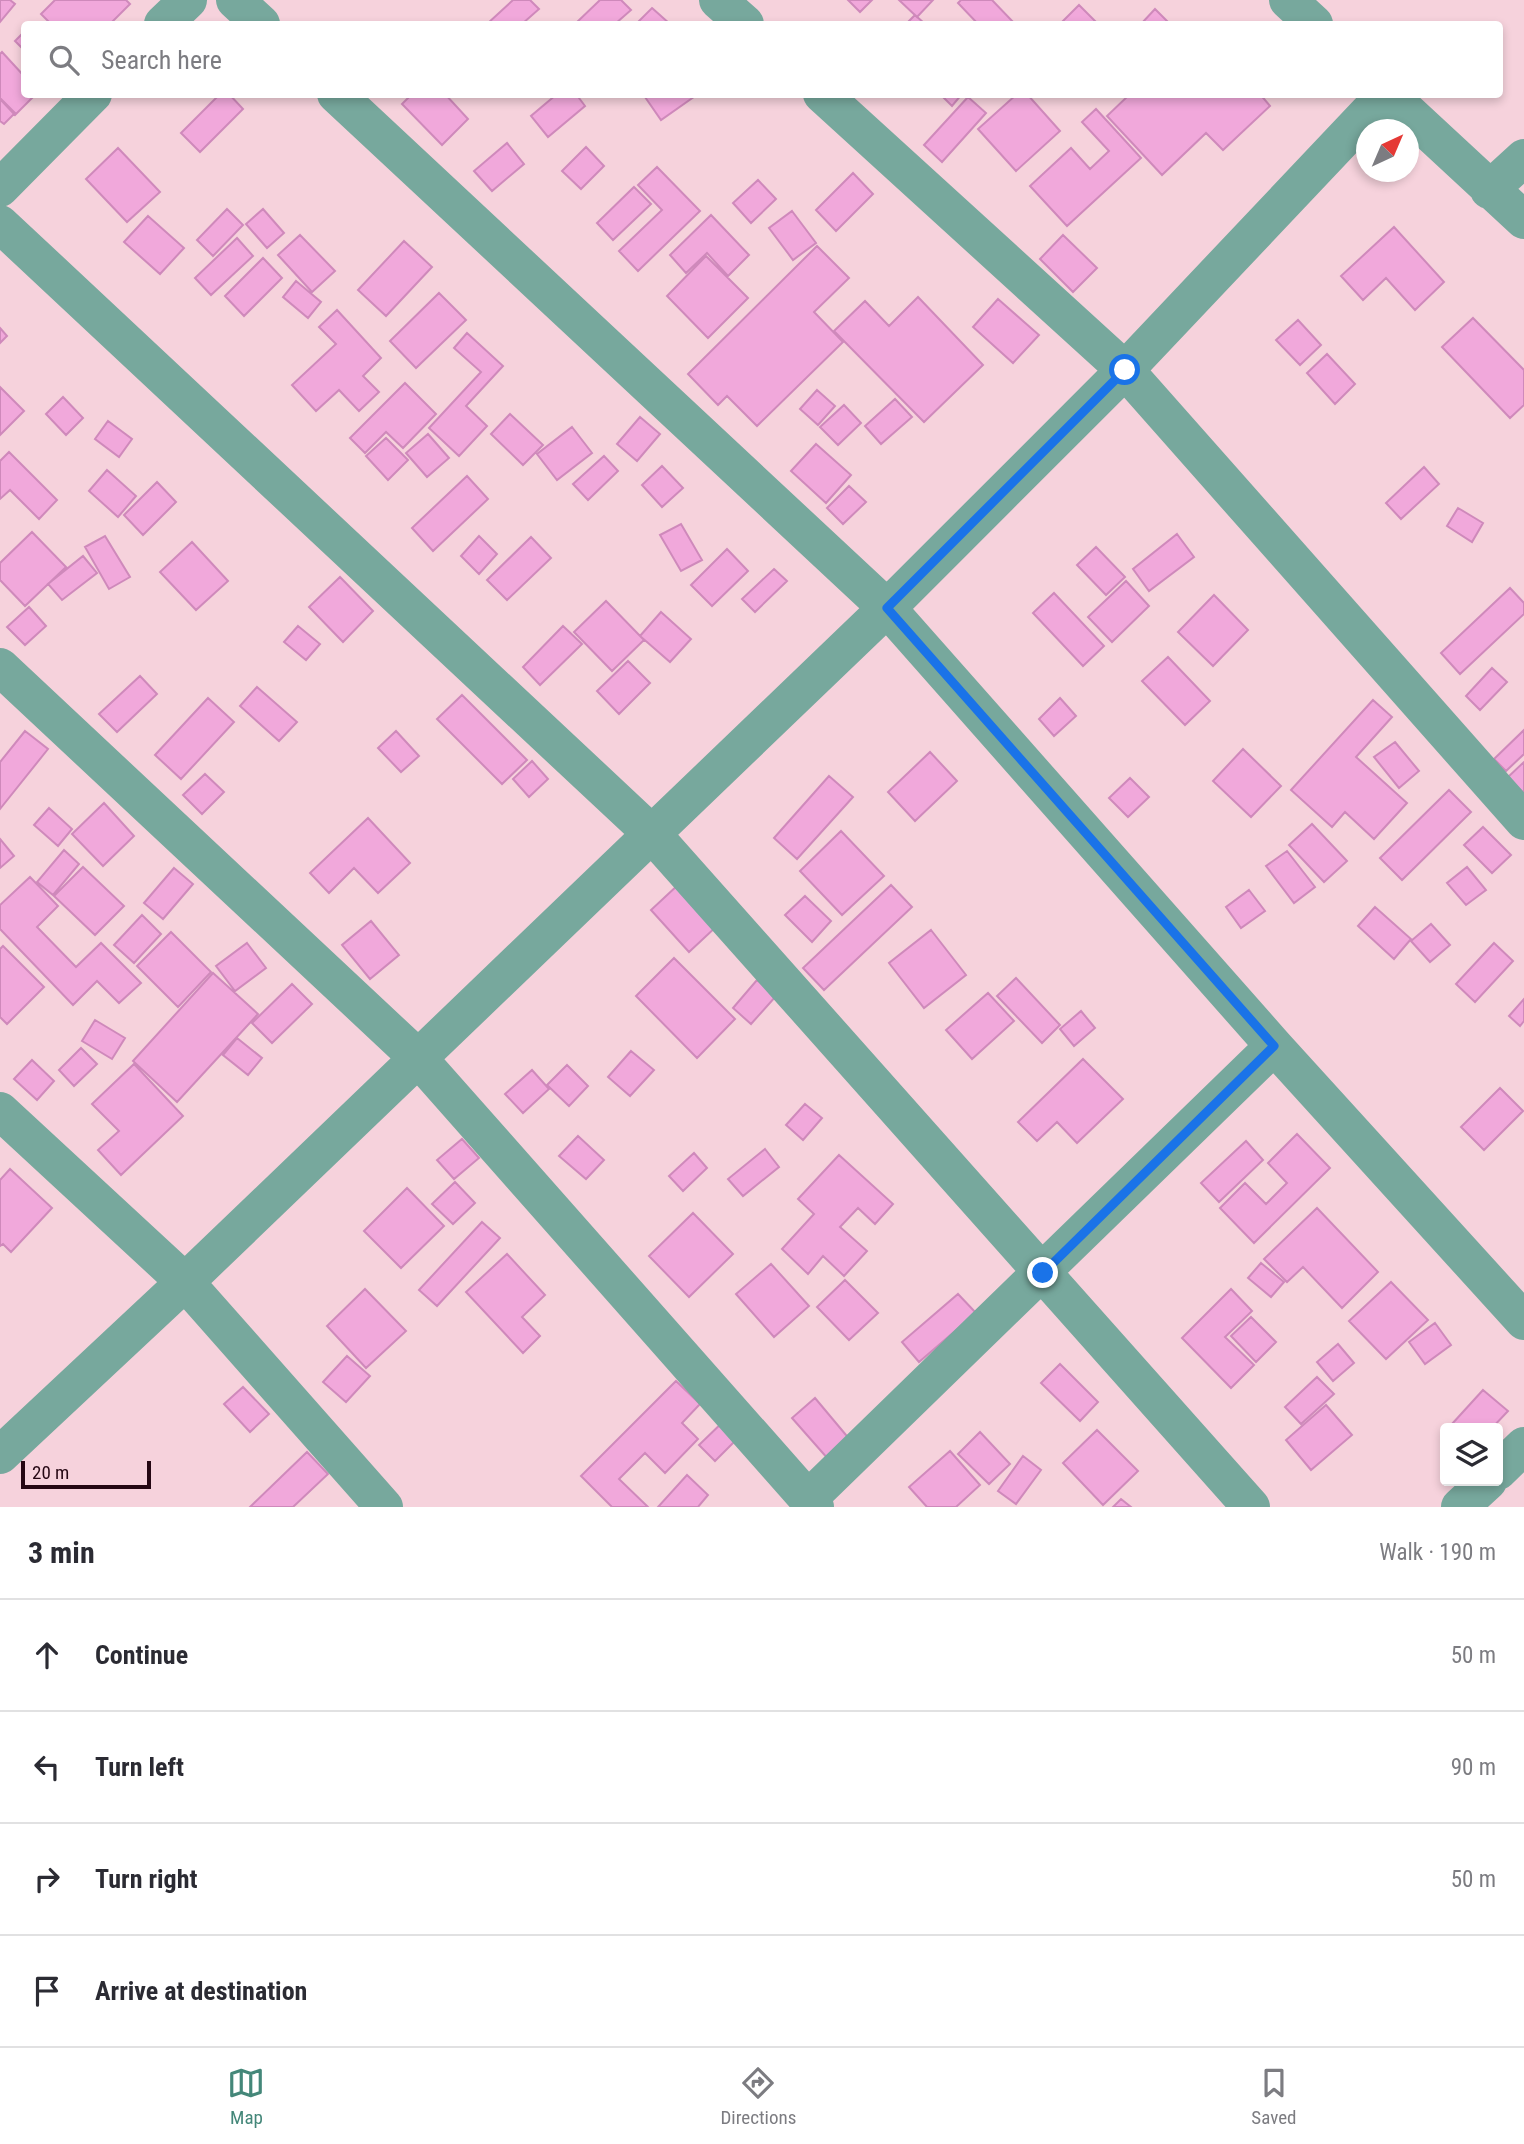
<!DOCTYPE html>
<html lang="en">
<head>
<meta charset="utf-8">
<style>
	body { margin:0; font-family:"Roboto Condensed",sans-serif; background:#f2f2f3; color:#2b2b33 }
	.controls { position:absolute; right:21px; bottom:21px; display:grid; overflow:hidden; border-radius:7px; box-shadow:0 4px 10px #0003 }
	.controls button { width:63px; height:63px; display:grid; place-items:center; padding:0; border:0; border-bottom:2px solid #e1e1e2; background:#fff; color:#2b2b33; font:35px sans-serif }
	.compass { position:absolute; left:1356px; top:119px; width:63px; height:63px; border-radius:50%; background:#fff; box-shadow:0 4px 10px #0003; rotate:44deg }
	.scale { position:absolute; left:21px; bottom:18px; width:130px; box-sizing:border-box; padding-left:7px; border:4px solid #250713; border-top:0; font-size:19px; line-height:24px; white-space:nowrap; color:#250713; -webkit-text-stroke:5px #f6d2dc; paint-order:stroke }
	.stop { position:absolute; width:21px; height:21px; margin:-16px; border:5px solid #1a73e8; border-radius:50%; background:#fff }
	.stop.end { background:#1a73e8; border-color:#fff; box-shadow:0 2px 7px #0008 }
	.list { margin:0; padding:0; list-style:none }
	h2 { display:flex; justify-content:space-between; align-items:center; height:91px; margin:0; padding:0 28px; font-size:30px }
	h2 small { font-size:23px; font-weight:400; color:#7c7c81 }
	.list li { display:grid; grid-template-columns:46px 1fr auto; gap:21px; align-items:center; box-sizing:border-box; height:112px; padding:0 28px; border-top:2px solid #e1e1e2 }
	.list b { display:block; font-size:26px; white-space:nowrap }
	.list em { font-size:23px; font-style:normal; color:#7c7c81 }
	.icon { flex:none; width:38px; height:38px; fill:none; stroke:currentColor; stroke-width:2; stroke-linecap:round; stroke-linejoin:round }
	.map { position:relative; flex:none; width:1524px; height:1507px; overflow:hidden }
	.search { position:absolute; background:#fff; box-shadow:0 4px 10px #0003; left:21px; right:21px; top:21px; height:77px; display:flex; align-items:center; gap:18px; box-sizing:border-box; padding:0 24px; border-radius:7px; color:#7c7c81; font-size:26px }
	.sheet { height:539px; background:#fff }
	nav { display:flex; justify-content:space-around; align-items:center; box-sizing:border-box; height:98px; border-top:2px solid #e1e1e2; background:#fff; font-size:19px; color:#7c7c81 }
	nav a { display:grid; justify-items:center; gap:4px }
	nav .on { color:#448779 }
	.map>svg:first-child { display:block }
	.building { fill:#f1a8db; stroke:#cf89bb; stroke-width:2 }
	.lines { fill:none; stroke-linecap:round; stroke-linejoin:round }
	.minor { stroke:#77a89d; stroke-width:38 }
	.route { stroke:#1a73e8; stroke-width:9 }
</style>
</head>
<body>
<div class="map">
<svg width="1524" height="1507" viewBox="0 0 1524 1507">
	<rect width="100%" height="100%" fill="#f6d2dc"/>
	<path class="building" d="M0,0H10L15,4L0,22Z
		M55,0H126L130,4L110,24H51L41,14Z
		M513,0H530L539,9L522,24H487Z
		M600,0H621L631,10L615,24H575Z
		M848,0H872L860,12Z
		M899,0H933L917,17Z
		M961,0H992L1015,24H978L958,3Z
		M1079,5L1096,22L1094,24H1060Z
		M652,8L670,24H636Z
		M1155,9L1170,24H1141Z
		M915,15L925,24H906Z
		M24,32V50L15,41Z
		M2,52L24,76V94H36L15,115L0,99V54Z
		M220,94H229L243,109L200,152L181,133Z
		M412,94H445L468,119L442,145L402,104Z
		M557,94H576L585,106L548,137L531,116Z
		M649,94H698L661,120L645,97Z
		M940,94H962L952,106Z
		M1017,94H1027L1060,131L1016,171L978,129Z
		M1130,94H1260L1270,106L1223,150L1206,133L1162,175L1107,116Z
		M968,97L986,113L942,162L924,145Z
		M0,98L15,113L4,124L0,121Z
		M1096,109L1141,158L1067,226L1030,186L1071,148L1090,169L1109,151L1082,122Z
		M507,143L524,164L492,191L474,171Z
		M586,147L604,166L581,189L562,171Z
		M118,148L160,192L127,222L86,179Z
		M657,167L700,211L638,271L619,251L662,210L638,185Z
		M853,173L873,194L836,231L816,210Z
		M758,180L776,199L751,223L733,203Z
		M634,187L651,204L613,240L597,223Z
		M227,209L243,225L213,256L197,240Z
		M263,209L284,233L267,248L246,224Z
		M792,211L816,243L793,260L769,228Z
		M711,215L749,255L728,276L707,253L686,273L670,255Z
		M148,216L184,248L160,274L124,242Z
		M1394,227L1444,282L1415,310L1386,278L1363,300L1341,276Z
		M300,235L335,271L312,292L278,255Z
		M1063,235L1097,268L1073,292L1040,259Z
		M237,238L253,256L211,295L195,278Z
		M404,241L432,267L386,316L358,290Z
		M817,246L849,278L814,312L843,342L757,426L727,396L718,405L688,374Z
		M706,256L748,298L708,338L667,296Z
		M263,258L282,278L244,316L225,296Z
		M296,281L321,302L308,318L283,297Z
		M439,293L466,320L416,368L390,341Z
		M918,297L983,365L924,422L834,331L865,301L889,326Z
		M998,299L1039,335L1013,363L973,327Z
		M337,310L381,358L363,376L379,392L359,411L339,390L316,411L292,385L336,344L319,327Z
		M1473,318L1524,370V405L1510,418L1442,347Z
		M1298,320L1321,345L1300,365L1276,340Z
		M0,328L7,336L0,343Z
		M467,333L503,366L466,406L487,426L459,456L429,428L481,372L454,348Z
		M1327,354L1355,384L1335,404L1307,373Z
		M405,383L436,414L403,448L386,432L365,453L350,438Z
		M0,387L24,411L0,435Z
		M817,390L835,406L818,425L800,409Z
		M63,397L83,418L66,435L46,414Z
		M895,399L912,417L881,444L865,426Z
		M844,405L861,423L838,445L820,427Z
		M510,414L543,445L523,465L491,434Z
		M640,417L660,434L637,461L617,444Z
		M108,421L132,439L119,457L95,439Z
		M572,427L592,453L557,480L537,454Z
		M428,434L449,458L427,477L406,453Z
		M386,438L408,460L388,480L366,456Z
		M816,444L851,475L826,503L791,471Z
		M9,452L57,500L39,519L10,490L0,499V461Z
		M604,456L618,471L588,500L573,484Z
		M662,466L683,488L662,507L642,485Z
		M1424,467L1439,484L1401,519L1386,503Z
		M107,470L136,496L118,517L89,491Z
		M467,476L488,499L433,551L412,528Z
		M157,482L176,502L143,535L124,515Z
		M849,486L866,502L843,524L827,508Z
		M1458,508L1483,523L1472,542L1447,526Z
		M681,524L702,560L681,571L660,535Z
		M32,532L66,567L25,606L0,580V563Z
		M1177,534L1194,557L1149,591L1133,569Z
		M105,536L130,577L109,589L85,547Z
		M479,536L497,554L479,574L461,556Z
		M531,537L551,558L507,600L487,580Z
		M192,542L228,581L196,610L160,572Z
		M1096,547L1125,577L1106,595L1077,565Z
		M727,549L748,571L712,606L691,585Z
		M83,556L97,573L62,600L48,584Z
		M774,569L787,581L755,612L742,599Z
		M340,577L373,611L343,642L309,607Z
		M1126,581L1149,606L1112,642L1088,617Z
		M1510,588L1524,603V614L1460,674L1441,653Z
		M1054,593L1104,646L1083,666L1033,613Z
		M1214,595L1248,630L1213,666L1178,632Z
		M606,601L644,640L612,671L574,632Z
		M29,607L46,626L25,645L7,627Z
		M661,612L691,639L670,662L640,636Z
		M298,626L320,644L306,660L284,642Z
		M563,626L582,644L540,685L523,667Z
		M1168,657L1210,701L1185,725L1142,681Z
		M628,661L650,683L619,714L597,691Z
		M1492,668L1507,682L1480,710L1466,696Z
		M140,676L157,694L117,732L99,714Z
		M257,687L297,722L279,741L240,706Z
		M462,695L527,760L502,784L437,719Z
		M208,698L234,722L181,779L155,755Z
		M1060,698L1076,716L1054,736L1039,719Z
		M1373,700L1392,717L1356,757L1407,803L1374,839L1345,812L1332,827L1291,790Z
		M1524,730V754L1506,771L1494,759Z
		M25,731L48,749L0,809V762Z
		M396,731L419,756L401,772L378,748Z
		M1395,742L1419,771L1399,788L1374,757Z
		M1243,749L1281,786L1251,817L1213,781Z
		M930,752L957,781L915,821L888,792Z
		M532,761L548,779L529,797L513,779Z
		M1524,762V793L1507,778Z
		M205,774L224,792L202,814L183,795Z
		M829,776L853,797L797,859L774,838Z
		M1130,778L1149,797L1128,817L1109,798Z
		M1449,790L1471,812L1402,880L1380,858Z
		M104,803L134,836L103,866L72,834Z
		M49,808L72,829L58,846L34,825Z
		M368,818L410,863L378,893L354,868L329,893L310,873Z
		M1312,824L1347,861L1324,882L1289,845Z
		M1483,827L1511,855L1492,873L1464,845Z
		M841,831L884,876L842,915L800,871Z
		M0,839L14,856L0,868Z
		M64,850L79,864L53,895L37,882Z
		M1287,851L1315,887L1294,903L1266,866Z
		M83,867L124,906L95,935L54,896Z
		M1467,867L1486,890L1466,905L1447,883Z
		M174,868L193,884L163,919L144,903Z
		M30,877L58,906L37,927L76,967L101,943L141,983L119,1003L97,981L73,1005L0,929V905Z
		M679,884L718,925L689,952L651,910Z
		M891,885L912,907L824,990L803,968Z
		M1249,890L1265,911L1241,928L1226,907Z
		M805,896L831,921L812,942L785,915Z
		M1375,907L1411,939L1394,959L1358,926Z
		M142,915L161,934L134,963L114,945Z
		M371,921L399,955L370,979L342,945Z
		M1431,924L1450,945L1430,962L1411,941Z
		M931,930L966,975L924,1008L889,963Z
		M171,932L211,972L178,1007L137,966Z
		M247,943L266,968L235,991L216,966Z
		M1494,943L1513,961L1475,1002L1456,984Z
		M3,946L44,987L7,1024L0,1017V949Z
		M674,958L735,1019L697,1058L636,996Z
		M213,973L258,1014L177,1102L133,1061Z
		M1016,978L1060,1025L1042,1043L997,996Z
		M757,980L776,996L751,1024L733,1008Z
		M292,984L312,1004L272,1043L252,1023Z
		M988,993L1014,1021L972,1059L946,1030Z
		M1524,999V1021L1520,1026L1509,1016Z
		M1081,1011L1095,1028L1074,1046L1060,1029Z
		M95,1020L125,1038L112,1059L82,1041Z
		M237,1038L262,1058L248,1075L223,1055Z
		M81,1048L97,1064L74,1086L59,1070Z
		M631,1051L654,1070L630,1096L608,1077Z
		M1083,1059L1123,1099L1077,1143L1057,1122L1037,1141L1018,1122Z
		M32,1060L54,1081L37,1100L14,1079Z
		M134,1064L183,1116L121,1175L98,1150L119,1131L92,1104Z
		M567,1065L588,1086L569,1106L547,1085Z
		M532,1070L549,1089L523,1113L505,1094Z
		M1500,1088L1523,1111L1484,1150L1461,1127Z
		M805,1104L822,1118L803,1140L786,1125Z
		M1297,1134L1330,1168L1254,1243L1220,1208L1245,1183L1266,1204L1287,1183L1268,1163Z
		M578,1136L604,1160L586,1179L559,1156Z
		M462,1139L479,1158L454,1179L437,1160Z
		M1246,1141L1263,1160L1219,1202L1201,1183Z
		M765,1149L779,1167L743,1196L728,1179Z
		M694,1153L707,1168L683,1191L669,1176Z
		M839,1155L893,1204L875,1224L858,1208L840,1227L867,1251L844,1276L823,1256L808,1274L782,1249L814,1214L798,1199Z
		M10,1169L52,1208L11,1252L3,1244L0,1246V1180Z
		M455,1182L475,1203L453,1224L432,1204Z
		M407,1188L444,1226L401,1268L364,1231Z
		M1317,1208L1378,1272L1342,1308L1303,1267L1287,1282L1264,1259Z
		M693,1213L733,1254L689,1297L649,1256Z
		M482,1222L500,1238L437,1306L419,1290Z
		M507,1254L545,1295L522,1317L540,1336L523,1353L466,1292Z
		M1261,1263L1284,1282L1271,1297L1248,1278Z
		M771,1264L809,1306L774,1337L736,1294Z
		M845,1280L878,1313L849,1340L817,1307Z
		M1391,1282L1428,1320L1386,1359L1349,1321Z
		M365,1289L406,1331L366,1368L327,1326Z
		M1231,1289L1252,1311L1225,1337L1254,1365L1231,1388L1182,1338Z
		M958,1294L976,1313L919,1362L902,1342Z
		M1251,1317L1276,1342L1256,1362L1231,1336Z
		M1435,1323L1451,1345L1425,1364L1409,1342Z
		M1338,1344L1354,1363L1333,1381L1317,1362Z
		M347,1356L370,1376L346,1402L323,1382Z
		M1060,1364L1098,1402L1080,1421L1041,1383Z
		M1317,1377L1334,1394L1301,1424L1285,1407Z
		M676,1381L700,1404L682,1423L698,1439L665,1473L645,1453L619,1479L648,1507H612L581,1476Z
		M243,1387L269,1414L250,1432L224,1404Z
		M1483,1390L1508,1411L1492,1428H1457L1452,1424Z
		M815,1398L851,1441L829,1460L792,1418Z
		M1326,1405L1352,1435L1311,1470L1286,1440Z
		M727,1418L743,1433L715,1461L699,1445Z
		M1097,1430L1138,1471L1103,1505L1063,1463Z
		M980,1432L1010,1464L989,1484L958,1454Z
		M950,1451L980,1485L956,1507H927L909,1487Z
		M307,1452L328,1474L293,1507H250Z
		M1023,1456L1041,1470L1016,1504L998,1491Z
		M687,1475L708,1495L698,1507H658Z
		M1121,1499L1131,1507H1113Z"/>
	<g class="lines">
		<path class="minor" d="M235,0L261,24
			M718,0L745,24
			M1288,0L1314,24
			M163,24L188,0
			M336,94L887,608L1274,1046L1524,1321
			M822,94L1125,370L1524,821
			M1388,94L1524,220
			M0,188L93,94
			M1489,190L1524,158
			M0,224L652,834L1251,1507
			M0,667L418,1058L815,1507
			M0,1111L185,1282L384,1507
			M0,1455L185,1282L887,608L1125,370L1386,94
			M1498,1471L1524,1446
			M808,1499L1274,1046
			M1460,1507L1488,1481"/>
	</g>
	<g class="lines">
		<path class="route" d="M1043,1273L1274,1046L887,608L1125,370"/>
	</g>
</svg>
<div class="controls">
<button><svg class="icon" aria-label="layers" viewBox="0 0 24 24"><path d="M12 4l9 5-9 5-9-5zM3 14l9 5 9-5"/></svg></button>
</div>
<svg class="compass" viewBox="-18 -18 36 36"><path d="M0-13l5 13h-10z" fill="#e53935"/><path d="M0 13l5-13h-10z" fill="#7c7c81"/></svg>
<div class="scale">20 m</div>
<div class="stop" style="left:1125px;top:370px"></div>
<div class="stop end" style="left:1043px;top:1273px"></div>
<div class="search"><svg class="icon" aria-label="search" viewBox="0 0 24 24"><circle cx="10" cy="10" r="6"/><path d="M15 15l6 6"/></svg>Search here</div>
</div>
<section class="sheet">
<h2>3 min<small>Walk · 190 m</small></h2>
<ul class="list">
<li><svg class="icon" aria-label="ahead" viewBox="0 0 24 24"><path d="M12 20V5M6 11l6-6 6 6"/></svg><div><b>Continue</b></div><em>50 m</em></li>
<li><svg class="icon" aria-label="left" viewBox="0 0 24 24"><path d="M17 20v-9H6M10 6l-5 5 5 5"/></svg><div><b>Turn left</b></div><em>90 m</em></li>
<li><svg class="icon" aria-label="right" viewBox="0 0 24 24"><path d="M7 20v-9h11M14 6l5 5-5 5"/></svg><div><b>Turn right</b></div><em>50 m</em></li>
<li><svg class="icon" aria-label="arrive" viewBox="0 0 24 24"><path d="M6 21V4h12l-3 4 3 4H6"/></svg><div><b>Arrive at destination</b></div></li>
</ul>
</section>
<nav>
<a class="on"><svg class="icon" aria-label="map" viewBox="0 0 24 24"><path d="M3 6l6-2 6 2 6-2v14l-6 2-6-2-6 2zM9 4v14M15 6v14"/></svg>Map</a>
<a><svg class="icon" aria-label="directions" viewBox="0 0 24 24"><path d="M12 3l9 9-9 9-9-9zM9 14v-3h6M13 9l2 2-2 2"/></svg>Directions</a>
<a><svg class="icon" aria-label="saved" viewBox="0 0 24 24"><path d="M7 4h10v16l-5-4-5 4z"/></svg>Saved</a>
</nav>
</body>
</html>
